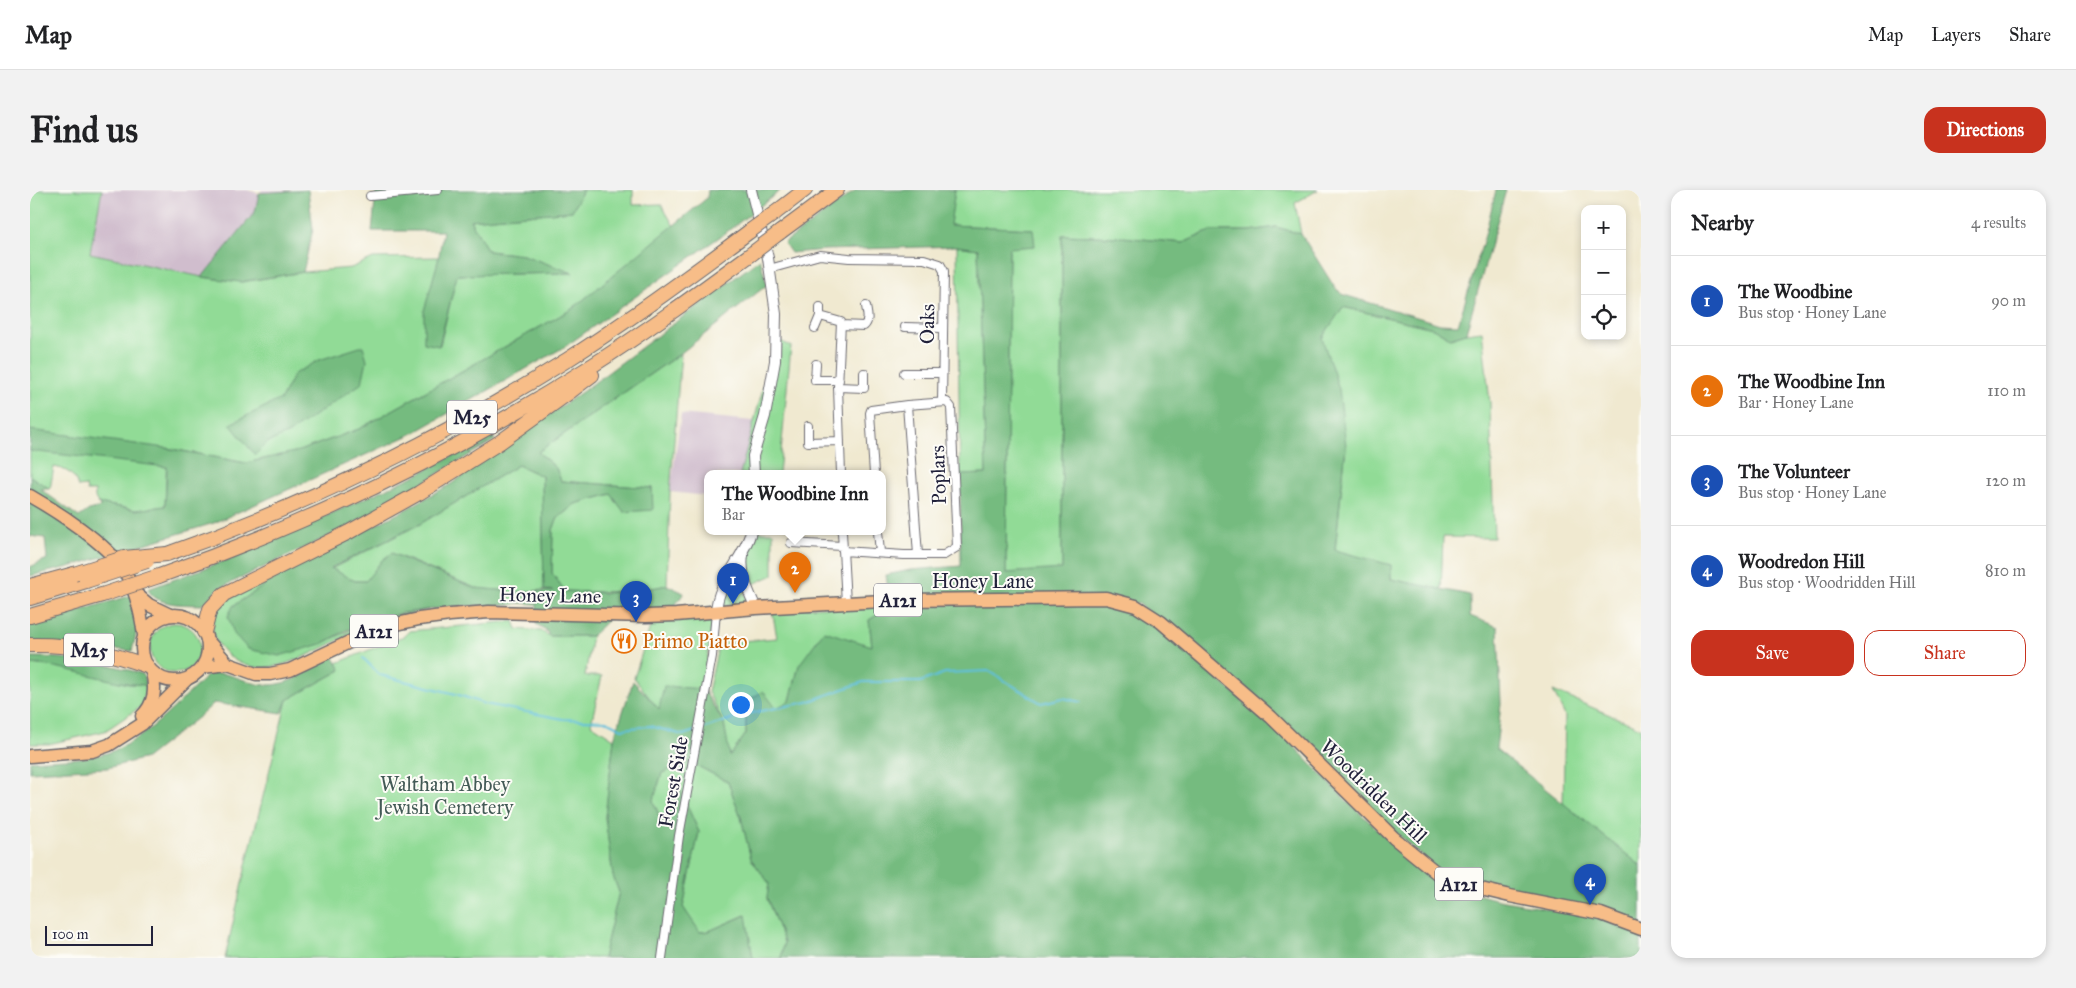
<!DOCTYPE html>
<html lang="en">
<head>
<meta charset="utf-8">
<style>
	body { margin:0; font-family:"IM FELL Great Primer",serif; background:#f2f2f2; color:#202124 }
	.controls { position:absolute; right:15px; top:15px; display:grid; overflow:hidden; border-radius:10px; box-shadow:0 2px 8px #0003 }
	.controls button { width:45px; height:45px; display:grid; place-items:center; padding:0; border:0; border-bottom:1px solid #e0e0e0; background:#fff; color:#202124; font:25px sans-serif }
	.scale { position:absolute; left:15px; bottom:12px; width:108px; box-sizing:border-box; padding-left:5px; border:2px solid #22223b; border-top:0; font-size:14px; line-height:18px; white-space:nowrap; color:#22223b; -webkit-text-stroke:4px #fdfcf7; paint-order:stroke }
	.you { position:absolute; left:710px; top:514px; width:18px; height:18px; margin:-12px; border:4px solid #fff; border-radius:50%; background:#1a73e8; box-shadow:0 0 0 8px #1a73e833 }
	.badge { display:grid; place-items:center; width:32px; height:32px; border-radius:50%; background:#c8321e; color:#fff; font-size:16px; font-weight:700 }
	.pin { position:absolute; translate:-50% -41px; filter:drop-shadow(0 1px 2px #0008) }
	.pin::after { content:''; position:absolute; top:26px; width:18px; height:15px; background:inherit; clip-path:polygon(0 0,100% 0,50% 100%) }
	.popup { position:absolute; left:674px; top:280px; width:182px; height:65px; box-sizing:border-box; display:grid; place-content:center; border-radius:10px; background:#fff; filter:drop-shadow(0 1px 4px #0005); font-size:16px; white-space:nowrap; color:#757577 }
	.popup b { font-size:19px; color:#202124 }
	.popup::after { content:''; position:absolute; left:50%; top:100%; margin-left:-10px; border:10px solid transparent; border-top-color:#fff }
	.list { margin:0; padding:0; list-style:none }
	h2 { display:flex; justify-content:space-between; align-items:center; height:65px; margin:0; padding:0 20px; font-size:21px }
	h2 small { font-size:16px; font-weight:400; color:#757577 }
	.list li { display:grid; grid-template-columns:32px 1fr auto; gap:15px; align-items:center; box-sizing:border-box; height:90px; padding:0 20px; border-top:1px solid #e0e0e0 }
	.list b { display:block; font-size:19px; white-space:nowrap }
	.list p { margin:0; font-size:16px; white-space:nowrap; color:#757577 }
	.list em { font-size:16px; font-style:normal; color:#757577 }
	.actions { display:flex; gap:10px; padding:15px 20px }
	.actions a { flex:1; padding:11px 0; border:1px solid #c8321e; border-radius:15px; text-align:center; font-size:18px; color:#c8321e }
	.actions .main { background:#c8321e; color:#fff }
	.icon { flex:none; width:28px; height:28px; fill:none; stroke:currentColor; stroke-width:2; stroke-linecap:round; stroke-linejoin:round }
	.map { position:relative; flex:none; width:1611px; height:768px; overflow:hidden; border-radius:15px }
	header { display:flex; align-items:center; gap:30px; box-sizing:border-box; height:70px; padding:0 25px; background:#fff; border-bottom:1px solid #e0e0e0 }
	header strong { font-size:24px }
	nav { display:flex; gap:28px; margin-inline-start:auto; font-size:18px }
	.intro { display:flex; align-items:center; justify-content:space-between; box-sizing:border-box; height:120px; padding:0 30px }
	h1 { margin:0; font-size:35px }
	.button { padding:12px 22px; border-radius:15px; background:#c8321e; color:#fff; font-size:18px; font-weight:700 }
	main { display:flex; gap:30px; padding:0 30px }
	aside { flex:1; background:#fff; border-radius:15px; box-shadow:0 2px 8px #0003 }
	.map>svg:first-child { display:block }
	.industrial { fill:#d0bdcd }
	.green { fill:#91db96; stroke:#5a7e68 }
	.forest { fill:#74bb7f; stroke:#4b6e5d }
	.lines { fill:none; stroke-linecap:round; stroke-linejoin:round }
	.stream { stroke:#5fc0dd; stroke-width:2 }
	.minor-casing { stroke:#6a686f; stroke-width:10 }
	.tertiary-casing { stroke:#6a686f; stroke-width:12 }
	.primary-casing { stroke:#6a686f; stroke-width:15 }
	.motorway-casing { stroke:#6a686f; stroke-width:16 }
	.minor { stroke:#fff; stroke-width:8 }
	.tertiary { stroke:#fff; stroke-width:10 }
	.primary { stroke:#f7bd88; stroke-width:12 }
	.motorway { stroke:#f7bd88; stroke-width:14 }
	.motorway-bridge-casing { stroke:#6a686f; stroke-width:16; stroke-linecap:butt }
	.motorway-bridge { stroke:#f7bd88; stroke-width:14 }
	.labels { text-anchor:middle; stroke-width:4; stroke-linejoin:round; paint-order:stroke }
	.shield { fill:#fdfcf7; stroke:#646373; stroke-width:1 }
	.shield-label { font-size:19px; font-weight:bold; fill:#22223b }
	.street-label { font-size:20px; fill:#22223b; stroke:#fdfcf7 }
	.food-label { font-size:20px; fill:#c56008; stroke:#fdfcf7; text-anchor:start }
	.park-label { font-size:20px; fill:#435a56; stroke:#fdfcf7 }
</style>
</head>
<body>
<header>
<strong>Map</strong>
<nav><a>Map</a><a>Layers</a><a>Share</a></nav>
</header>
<div class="intro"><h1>Find us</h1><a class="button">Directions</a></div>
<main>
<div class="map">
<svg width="1611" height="768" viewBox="0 0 1611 768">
	<rect width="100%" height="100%" fill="#fdfcf7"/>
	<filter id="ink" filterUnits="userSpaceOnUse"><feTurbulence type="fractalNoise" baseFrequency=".02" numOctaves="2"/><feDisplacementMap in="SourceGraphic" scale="10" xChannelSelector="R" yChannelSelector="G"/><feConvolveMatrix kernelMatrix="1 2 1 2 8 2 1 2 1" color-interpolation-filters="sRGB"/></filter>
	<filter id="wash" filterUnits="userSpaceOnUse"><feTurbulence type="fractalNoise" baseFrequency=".0096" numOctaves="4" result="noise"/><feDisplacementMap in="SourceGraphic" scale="20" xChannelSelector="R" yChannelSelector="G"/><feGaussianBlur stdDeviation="1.12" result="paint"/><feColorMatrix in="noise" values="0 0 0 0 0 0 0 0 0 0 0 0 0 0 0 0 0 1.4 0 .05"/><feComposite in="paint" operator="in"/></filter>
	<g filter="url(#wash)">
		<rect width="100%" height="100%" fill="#f0e9d0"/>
		<path class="industrial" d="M72,0H217L229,3L232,0H269L229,3L225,22L172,87L59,63Z
			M651,224L733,232L714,284H678L677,306L640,302Z"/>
		<path class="green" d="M0,0H72L60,63L172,87L212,92L273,82L321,78L343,68L409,67L396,151L410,155L427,85L541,83L493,65L458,61L440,30L542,21L553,0H603V15L631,14L644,36L542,119L329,239L269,261L216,273L137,258L135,316L106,320L68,313L65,308V301H57L56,296L48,297C45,284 36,279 24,277L20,299L0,286Z
			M925,0H1288L1265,13L1271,44L1246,37L1220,41H1180L1153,53L1092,47L1032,45V380L976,383L979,58L1003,39L919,35Z
			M927,56L948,59L956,284L930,285Z
			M1312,117L1403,138L1420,148L1436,143L1452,141L1460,213L1464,348L1413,347L1411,400L1361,389L1360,375L1305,361L1316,256L1292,148Z
			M746,149L761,156L749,284H710Z
			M651,163L640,302L637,395C603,403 570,402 535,401L522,384L523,340L527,329L545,314L582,304L586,312L622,320V298L531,291L526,278L508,262Z
			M488,275L512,286L514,400L488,402V413L479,415V401L445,398L362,363L352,370L337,391H325L301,379L390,334Z
			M724,342H743V385L719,396L715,364Z
			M267,374L203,416L292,454C327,435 362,424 402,419C379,425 354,430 332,439C289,456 226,507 188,454C178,440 184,424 193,412Z
			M706,382L710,388L717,412L713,414L693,416L692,413L697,397Z
			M820,416L860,417L839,430L842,456L769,475L760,511L746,519L716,512V544L699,567L694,533L678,502L689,453L747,448L742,419Z
			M683,427L673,499L629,520L604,488L621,434Z
			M484,431L487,439L511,441L519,446H562L555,486H572L561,534L584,549L575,627L583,686L589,702L573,768H195L217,671L257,510L311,480L307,473L374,446L379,441Z
			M120 458a25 25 0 1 1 50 0a25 25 0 1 1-50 0Z
			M0,474L36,478L98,494L116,495L112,516L75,541L19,554H0Z
			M1523,501L1611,538V676L1533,614L1535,526Z
			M660,572L698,592L711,627L721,669L739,693L737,709L754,752L751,768H723L715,725L679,741L669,742L653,717L669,642L650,601L642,627H630L623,611L632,583Z"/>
		<path class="forest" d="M278,0L283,39L273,82L210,92L172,87L225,22L229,3Z
			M383,0H553L542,21L440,30L458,61L493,65L543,83L427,85L409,156L394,153V121L408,71L413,41H342L346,2Z
			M678,0H751L698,41L536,156L382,244L184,333L39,377L0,386V377L17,369L15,348L0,346V286L20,299H10L49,327L59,320L71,317L68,313L106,320L135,316L137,277L0,261V240L136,258L216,273L269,261L329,239L542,119L677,8Z
			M826,0H925L920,35L1003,39L1005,56L979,58L976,383L1032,379V45L1092,47L1153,53L1180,41H1220L1246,37L1271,44L1305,98L1314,105L1410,134L1428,135L1455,45L1466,0H1476L1436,143L1420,148L1403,138L1313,117L1292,148L1309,199L1316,256L1305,360L1361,375V389L1440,405V426L1468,437L1471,514L1466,559L1611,676V736L1449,697L1410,682L1108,413L874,406L877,400L859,406L856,385L880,380L931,376L930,285L956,284L948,59L927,56L795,60L761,63L754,53Z
			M730,69L737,95L651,163L508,262L526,278L531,291L622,298L623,320L594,322L581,304L545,314L527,329L523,340L522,383L535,401L576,403L613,400L637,395L654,403L643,418L630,421H586L562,446H519L516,440L506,434L507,414L488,413V402L524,401L514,400L512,286L488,275L390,334L301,378L325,391H336L352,370L362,363L379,371L445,398L479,401V415L428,416L371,423L317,440L292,454L249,466L218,459L204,444L198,426L203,416L267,374L369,323L421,294L556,199Z
			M333,156L337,170L332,193L259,243L237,253L225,265L200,234L251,209L264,184L289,170Z
			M461,245L465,250L318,337L188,399L172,415C155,414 126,417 118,399L205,367L386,285Z
			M103,405L108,436L102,461L67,457L0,453V435Z
			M1037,412L1094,418L1119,430L1256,548L1318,612L1394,682L1416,695L1435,701L1469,710L1564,727L1611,744V768H751L754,752L737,708L739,693L721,669L711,627L698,592L660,572L632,583L623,611L630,627H642L650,600L669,642L653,717L670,742L679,741L716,725L723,768H573L589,702L583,686L575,627L584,549L603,491L629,519L634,496L673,499L694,533L700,566L716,544V512L733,501L746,518L760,511L769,475L794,441L842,456L839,430L860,417L943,413Z
			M303,466L311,480L257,510L252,523L184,513L171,525L116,568L77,578L0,582V571C25,569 53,570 77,563C115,551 149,512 178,485C197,478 218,496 239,495C262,495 284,477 303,466Z
			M0,467C40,467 74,472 113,484L116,495C78,494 40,476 0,474Z"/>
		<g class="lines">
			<path class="stream" d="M333,468L350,485L426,504L455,514L533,529L576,531L592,539L620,536L653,545L665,541
				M672,539L716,524L777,512L833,492H890L915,483L959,481L1011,513L1033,508L1051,512"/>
		</g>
	</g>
	<g filter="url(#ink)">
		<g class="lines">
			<g class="minor-casing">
				<path id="minor" d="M340,6L408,0
					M739,79L790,65L819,68L894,69L910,74L914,81L912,212
					M790,117V126L811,132L808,197L811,284
					M811,135L834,136C840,130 837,124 836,116
					M875,137L912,138
					M785,138L790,126
					M786,174L785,190H809
					M874,183H912
					M808,197L834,198V183
					M877,215L888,365
					M778,236V252L810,251
					M812,342L816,413
					M848,342L850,362
					M761,353L812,356
					M813,361L874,365H914L927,357L921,217L917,212L877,215L841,220L840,223L844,284
					M632,768L649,646L682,466L686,422"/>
			</g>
			<g class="tertiary-casing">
				<path id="tertiary" d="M721,0L738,68L746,124L745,171L735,226L723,266L724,284
					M713,365C710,384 718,401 726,418
					M686,422C687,392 713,370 721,342"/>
			</g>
			<g class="primary-casing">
				<path id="primary" d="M0,306C28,322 76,353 93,379C106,398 111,423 114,445
					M105,403L119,415L140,425
					M112 458a33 33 0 1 1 66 0a33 33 0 1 1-66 0Z
					M177,450L198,474
					M172,477L198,474L226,484H240L260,480L349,438L389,429L420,425L459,422L616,426L646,425L726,418L871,410L1076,408L1106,416L1131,432L1241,527L1364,648L1413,688L1430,694L1480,706L1571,724L1611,739
					M112,526C125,513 126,499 122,482
					M0,566L62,561L79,555L112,534L157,489"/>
			</g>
			<g class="motorway-casing">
				<path id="motorway" d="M745,23L775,0
					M749,43L807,0
					M137,364C277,315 411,249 537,170C600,130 660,86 720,41
					M129,386C281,333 425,263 560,177C617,141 671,101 724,62
					M0,396L44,384
					M0,408L56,391
					M0,426L72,405
					M174,442L180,419L194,404L319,342L389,303L470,252L541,201L562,185
					M0,455C41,454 79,462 117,476"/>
			</g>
			<use href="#minor" class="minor"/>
			<use href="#tertiary" class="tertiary"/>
			<use href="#primary" class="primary"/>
			<use href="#motorway" class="motorway"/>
			<g class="motorway-bridge-casing">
				<path id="motorway-bridge" d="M720,41L745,23
					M724,62L749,43
					M44,384L94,368L137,364
					M56,391L117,371
					M72,405L129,386"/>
			</g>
			<use href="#motorway-bridge" class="motorway-bridge"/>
		</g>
	</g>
	<defs>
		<g id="restaurant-ring" transform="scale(1.25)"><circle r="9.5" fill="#fdfcf7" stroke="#e8710a" stroke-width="1.5"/><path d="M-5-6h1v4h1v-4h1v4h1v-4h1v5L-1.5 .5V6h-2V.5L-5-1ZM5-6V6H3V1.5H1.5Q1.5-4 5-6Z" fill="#e8710a"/></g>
	</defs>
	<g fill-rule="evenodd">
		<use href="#restaurant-ring" x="594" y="451"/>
	</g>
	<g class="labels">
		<g class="shield">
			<rect x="417" y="210.5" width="50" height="33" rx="4"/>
			<rect x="844" y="393.5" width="48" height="33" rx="4"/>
			<rect x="320" y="424.5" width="48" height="33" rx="4"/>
			<rect x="34" y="443.5" width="50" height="33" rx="4"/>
			<rect x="1405" y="677.5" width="48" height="33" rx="4"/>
		</g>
		<g class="shield-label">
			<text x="442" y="234">M25</text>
			<text x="868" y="417">A121</text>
			<text x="344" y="448">A121</text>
			<text x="59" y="467">M25</text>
			<text x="1429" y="701">A121</text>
		</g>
		<g class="street-label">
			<text transform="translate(897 134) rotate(-89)" y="7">Oaks</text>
			<text transform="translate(908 285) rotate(-92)" y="7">Poplars</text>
			<text x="953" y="398">Honey Lane</text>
			<text transform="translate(520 405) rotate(1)" y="7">Honey Lane</text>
			<text transform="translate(643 592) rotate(-80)" y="7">Forest Side</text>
			<text transform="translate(1344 601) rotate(44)" y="7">Woodridden Hill</text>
		</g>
		<g class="food-label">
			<text x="612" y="458">Primo Piatto</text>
		</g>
		<g class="park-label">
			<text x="415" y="601">Waltham Abbey<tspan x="415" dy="23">Jewish Cemetery</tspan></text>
		</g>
	</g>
</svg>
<div class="controls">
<button>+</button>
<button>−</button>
<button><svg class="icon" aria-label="locate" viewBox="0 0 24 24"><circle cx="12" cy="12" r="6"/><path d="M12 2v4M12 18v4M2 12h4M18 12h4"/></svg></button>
</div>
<div class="scale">100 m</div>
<div class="you"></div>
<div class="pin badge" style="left:703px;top:414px;background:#1a4fb4">1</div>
<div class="pin badge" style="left:765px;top:403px;background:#e8710a">2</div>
<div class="popup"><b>The Woodbine Inn</b>Bar</div>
<div class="pin badge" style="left:606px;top:432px;background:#1a4fb4">3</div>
<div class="pin badge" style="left:1560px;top:715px;background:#1a4fb4">4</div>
</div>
<aside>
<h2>Nearby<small>4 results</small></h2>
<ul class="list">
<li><span class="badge" style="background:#1a4fb4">1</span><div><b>The Woodbine</b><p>Bus stop · Honey Lane</p></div><em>90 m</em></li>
<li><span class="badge" style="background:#e8710a">2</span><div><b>The Woodbine Inn</b><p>Bar · Honey Lane</p></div><em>110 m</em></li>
<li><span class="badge" style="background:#1a4fb4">3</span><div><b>The Volunteer</b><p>Bus stop · Honey Lane</p></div><em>120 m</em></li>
<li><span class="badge" style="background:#1a4fb4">4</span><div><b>Woodredon Hill</b><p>Bus stop · Woodridden Hill</p></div><em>810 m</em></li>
</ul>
<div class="actions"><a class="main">Save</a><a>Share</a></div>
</aside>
</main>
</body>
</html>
